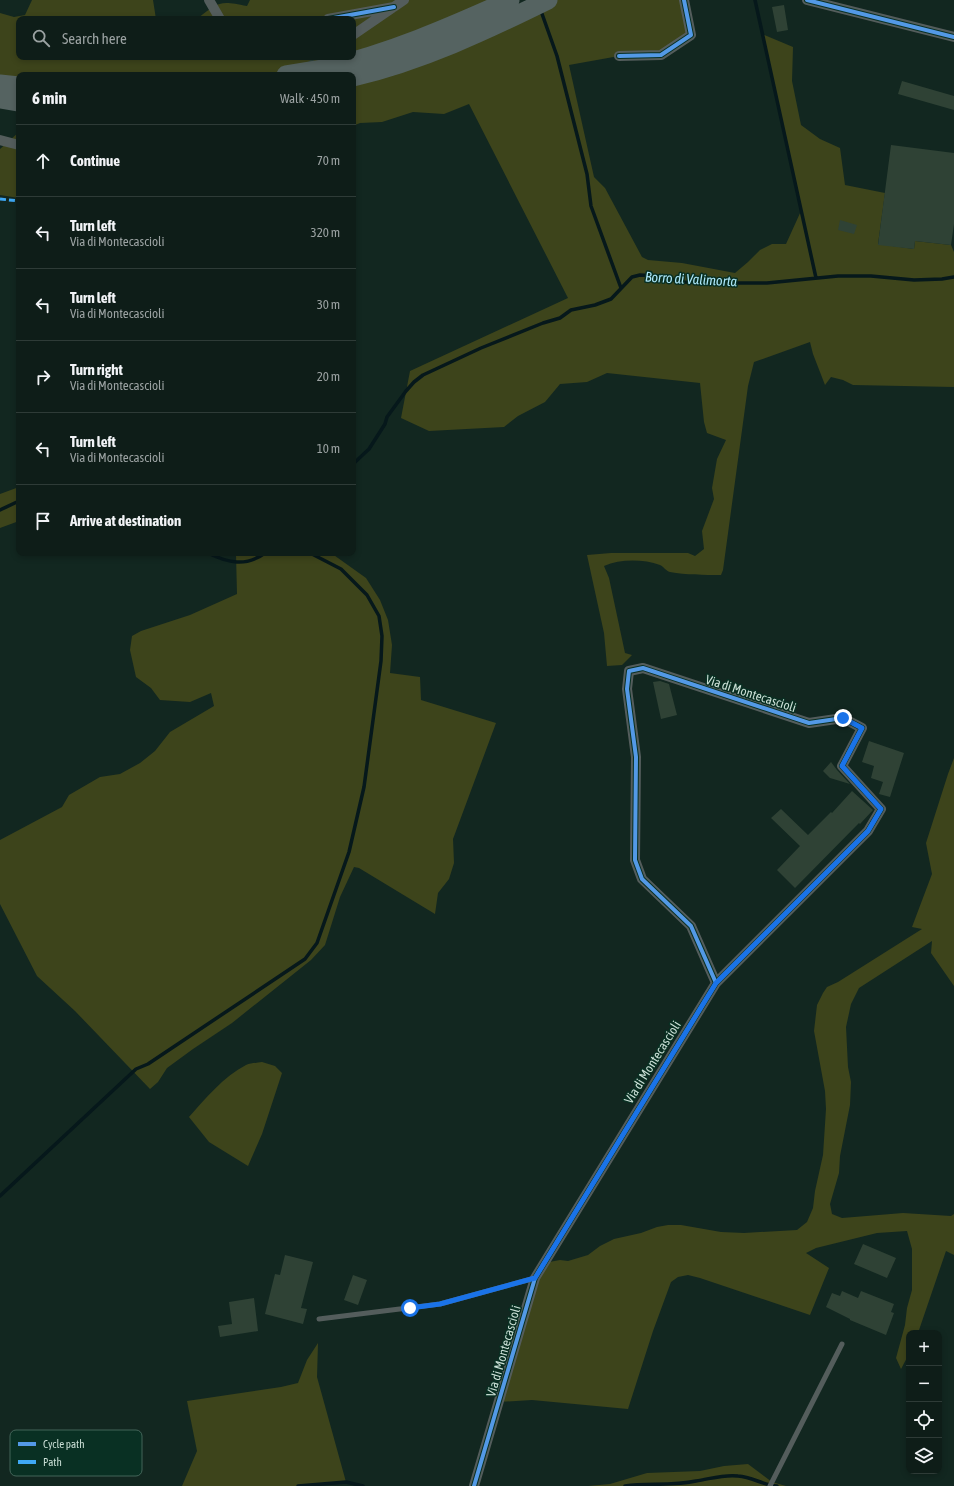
<!DOCTYPE html>
<html lang="en">
<head>
<meta charset="utf-8">
<style>
	body { margin:0; font-family:"Asap Condensed",sans-serif; background:#1c2a25; color:#f1f3f6 }
	.controls { position:absolute; right:12px; bottom:12px; display:grid; overflow:hidden; border-radius:8px; box-shadow:0 2px 6px #0003 }
	.controls button { width:36px; height:36px; display:grid; place-items:center; padding:0; border:0; border-bottom:1px solid #2e3b37; background:#0e1d18; color:#f1f3f6; font:20px sans-serif }
	.stop { position:absolute; width:12px; height:12px; margin:-9px; border:3px solid #1a73e8; border-radius:50%; background:#fff }
	.stop.end { background:#1a73e8; border-color:#fff; box-shadow:0 1px 4px #0008 }
	.list { margin:0; padding:0; list-style:none }
	h2 { display:flex; justify-content:space-between; align-items:center; height:52px; margin:0; padding:0 16px; font-size:17px }
	h2 small { font-size:13px; font-weight:400; color:#9ba2a2 }
	.list li { display:grid; grid-template-columns:26px 1fr auto; gap:12px; align-items:center; box-sizing:border-box; height:72px; padding:0 16px; border-top:1px solid #2e3b37 }
	.list b { display:block; font-size:15px; white-space:nowrap }
	.list p { margin:0; font-size:13px; white-space:nowrap; color:#9ba2a2 }
	.list em { font-size:13px; font-style:normal; color:#9ba2a2 }
	.icon { flex:none; width:22px; height:22px; fill:none; stroke:currentColor; stroke-width:2; stroke-linecap:round; stroke-linejoin:round }
	.map { position:relative; flex:none; width:954px; height:1486px; overflow:hidden }
	.search { position:absolute; background:#0e1d18; box-shadow:0 2px 6px #0003; left:16px; top:16px; width:340px; height:44px; display:flex; align-items:center; gap:10px; box-sizing:border-box; padding:0 14px; border-radius:8px; color:#9ba2a2; font-size:15px }
	.panel { position:absolute; background:#0e1d18; box-shadow:0 2px 6px #0003; left:16px; top:72px; width:340px; height:484px; border-radius:8px }
	.map>svg:first-child { display:block }
	.green { fill:#3d441b }
	.lines { fill:none; stroke-linecap:round; stroke-linejoin:round }
	.stream { stroke:#06181b; stroke-width:3.5 }
	.building { fill:#2f4235 }
	.street-tunnel { stroke:#2e433b; stroke-width:10; stroke-dasharray:10 5; stroke-linecap:butt }
	.lane { stroke:#545d5c; stroke-width:5 }
	.street { stroke:#545d5c; stroke-width:10 }
	.highway { stroke:#556361; stroke-width:19 }
	.quiet { stroke:#3fa9f5; stroke-width:3; stroke-dasharray:6 3; stroke-linecap:butt }
	.cycleway-casing { stroke:#093023; stroke-width:6 }
	.cycleway { stroke:#5399e6; stroke-width:4 }
	.route { stroke:#1a73e8; stroke-width:5 }
	.labels { text-anchor:middle; stroke-width:3; stroke-linejoin:round; paint-order:stroke }
	.street-label { font-size:13px; fill:#cbdfd6; stroke:#093023 }
	.water-label { font-size:14px; font-style:italic; fill:#aee8fa; stroke:#093023 }
	.key { fill:#093023; stroke:#436559; stroke-width:1 }
	.key-label { font-size:11px; fill:#cbdfd6 }
</style>
</head>
<body>
<div class="map">
<svg width="954" height="1486" viewBox="0 0 954 1486">
	<rect width="100%" height="100%" fill="#122720"/>
	<path class="green" d="M32,0H153L156,19H19V57H353V19H197C218,2 219,0 247,6L250,0H510C450,27 388,54 323,69C311,71 298,73 286,75H19V86L0,84V13L14,17L25,15Z
		M548,0H684L691,35L661,55L619,56L569,65L594,177L605,188L642,257L648,260L682,263L735,273L748,262L760,250L772,244H786L801,211L762,34L793,47L792,81L801,125L820,139L840,148L845,185L885,193L878,244L914,249L915,241L951,245L954,252V387L853,385L843,380L831,377L825,385L813,354L810,342L754,362L748,386L723,570L721,575C704,575 686,575 670,572C666,571 664,567 660,565C643,559 620,559 604,566L609,578L625,653L632,655L622,665L607,666L604,633L587,555L611,553H688L695,556L704,549L702,531L714,499L712,488L717,459L726,440L707,433L704,422L700,383L607,373L587,382L560,384L545,402L518,416L504,427L429,431L401,418L410,371L568,298L469,104L444,114L413,112L382,122L360,123L353,126V77Z
		M19,132V198L0,195V149Z
		M19,487V521L0,528V494Z
		M239,553H331L366,578L380,600L388,620L392,645L390,673L420,677L421,700L496,723L453,839L454,863L449,879L438,893L435,914L359,868L354,867L340,897L325,945L311,960L232,1023L193,1049L167,1068L158,1082L150,1089L75,1011L37,976L0,904V840L62,807L69,795L100,777L120,774L140,763L155,751L170,732L214,706L211,693L190,702L160,700L151,688L136,677L130,650L132,636L141,631L190,615L237,594L236,554Z
		M954,758V986L931,953L932,941L859,988L851,1004L846,1027L848,1067L851,1082L850,1105L840,1156L839,1173L830,1204L832,1214L842,1218L903,1213L951,1216L954,1214V1255L946,1251L918,1333H909V1354L901,1369L896,1358L905,1325L907,1308L912,1290V1249L907,1231L877,1233L816,1248L806,1253L829,1268L810,1315L700,1278L688,1275L678,1277L671,1282L653,1331L628,1409L532,1400L499,1402L544,1263L560,1260L568,1261L588,1255L600,1246L614,1239L641,1233L657,1227L668,1225H681L721,1232L744,1233L797,1230L807,1222L813,1208L815,1191L823,1155L826,1109L825,1091L814,1031L817,1005L823,993L827,987L838,982L922,929L912,927L932,874L926,843L948,774Z
		M262,1062L275,1066L282,1073L262,1134L248,1166L209,1142L189,1117C205,1099 224,1076 246,1065C251,1063 257,1063 262,1062Z
		M318,1343L317,1377L346,1482L298,1486H182L197,1451L187,1401L281,1387L298,1383L307,1360Z
		M748,1464L772,1482L786,1486H588L610,1484L647,1473L700,1471L724,1466Z"/>
	<g class="lines">
		<path class="stream" d="M755,0L816,278
			M541,11L557,56L587,174L591,206L621,288
			M353,464L369,449L385,424L387,417L406,391L414,382L423,375L481,348L543,323L560,318L571,310L595,305L611,299L632,277L640,275L658,276L684,282L732,283H767L838,276H871L914,280L942,279L954,277
			M0,510L19,501
			M208,553C228,563 246,567 265,553
			M0,1196L136,1069L148,1064L305,959L317,943L349,852L364,787L381,661L382,636L379,616L367,595L341,569L310,553
			M298,1486L346,1482L363,1486
			M625,1486C648,1483 672,1486 696,1481C710,1479 724,1474 738,1476C753,1477 762,1485 777,1486"/>
	</g>
	<path class="building" d="M784,5L788,30L777,32L772,7Z
		M902,81L954,96V110L898,94Z
		M891,145L954,153V224L951,245L915,241L914,249L878,245Z
		M840,220L857,225L854,234L838,230Z
		M660,681L669,684L677,715L661,719L653,682Z
		M869,741L904,753L890,797L879,794L883,782L871,778L874,766L862,762Z
		M831,762L837,770L850,784L830,778L823,771Z
		M852,791L873,810L860,824L859,823L795,888L777,870L800,846L771,818L781,809L808,835L831,812L832,813Z
		M863,1244L896,1258L887,1278L854,1264Z
		M285,1255L313,1262L301,1308L307,1309L303,1324L265,1314L275,1274L280,1275Z
		M353,1275L367,1280L358,1305L344,1300Z
		M842,1291L858,1298L861,1291L894,1304L891,1312L894,1313L886,1335L850,1320V1319L826,1307L832,1293L840,1296Z
		M254,1298L258,1331L220,1337L218,1326L232,1324L229,1302Z"/>
	<g class="lines">
		<path class="street-tunnel" d="M308,69L321,57"/>
		<path class="lane" d="M319,1319L440,1304L535,1278
			M770,1486L842,1344"/>
		<path class="street" d="M209,0L220,19
			M807,0L954,37
			M328,19L394,7
			M353,35L404,0
			M619,56L661,55L691,35L684,0
			M0,140L19,145
			M474,1486L535,1278L716,983L868,831L881,809L842,766L862,728L843,718L809,723L643,668L629,671L627,689L636,757L635,860L642,879L691,926L716,983"/>
		<path class="highway" d="M286,75C298,73 311,71 323,69C388,54 450,27 510,0
			M353,77C421,61 485,31 548,0
			M0,84L19,86
			M0,99L19,102"/>
		<path class="quiet" d="M0,199L19,201"/>
		<g class="cycleway-casing">
			<path id="cycleway" d="M807,0L954,37
				M328,19L394,7
				M619,56L661,55L691,35L684,0
				M474,1486L535,1278L716,983L868,831L881,809L842,766L862,728L843,718L809,723L643,668L629,671L627,689L636,757L635,860L642,879L691,926L716,983"/>
		</g>
		<use href="#cycleway" class="cycleway"/>
	</g>
	<g class="lines">
		<path class="route" d="M410,1308L440,1304L535,1278L716,983L868,831L881,809L842,766L862,728L843,718"/>
	</g>
	<g class="labels">
		<g class="street-label">
			<text transform="translate(751 693) rotate(18)" y="5">Via di Montecascioli</text>
			<text transform="translate(652 1062) rotate(-58)" y="5">Via di Montecascioli</text>
			<text transform="translate(503 1351) rotate(-74)" y="5">Via di Montecascioli</text>
		</g>
		<g class="water-label">
			<text transform="translate(691 279) rotate(3)" y="5">Borro di Valimorta</text>
		</g>
	</g>
	<rect x="10" y="1430" width="132" height="46" rx="6" class="key"/>
	<rect x="18" y="1442" width="18" height="4" fill="#5399e6"/>
	<rect x="18" y="1460" width="18" height="4" fill="#3fa9f5"/>
	<g class="key-label">
		<text x="43" y="1448">Cycle path</text>
		<text x="43" y="1466">Path</text>
	</g>
</svg>
<div class="controls">
<button>+</button>
<button>−</button>
<button><svg class="icon" aria-label="locate" viewBox="0 0 24 24"><circle cx="12" cy="12" r="6"/><path d="M12 2v4M12 18v4M2 12h4M18 12h4"/></svg></button>
<button><svg class="icon" aria-label="layers" viewBox="0 0 24 24"><path d="M12 4l9 5-9 5-9-5zM3 14l9 5 9-5"/></svg></button>
</div>
<div class="stop" style="left:410px;top:1308px"></div>
<div class="stop end" style="left:843px;top:718px"></div>
<div class="search"><svg class="icon" aria-label="search" viewBox="0 0 24 24"><circle cx="10" cy="10" r="6"/><path d="M15 15l6 6"/></svg>Search here</div>
<section class="panel">
<h2>6 min<small>Walk · 450 m</small></h2>
<ul class="list">
<li><svg class="icon" aria-label="ahead" viewBox="0 0 24 24"><path d="M12 20V5M6 11l6-6 6 6"/></svg><div><b>Continue</b></div><em>70 m</em></li>
<li><svg class="icon" aria-label="left" viewBox="0 0 24 24"><path d="M17 20v-9H6M10 6l-5 5 5 5"/></svg><div><b>Turn left</b><p>Via di Montecascioli</p></div><em>320 m</em></li>
<li><svg class="icon" aria-label="left" viewBox="0 0 24 24"><path d="M17 20v-9H6M10 6l-5 5 5 5"/></svg><div><b>Turn left</b><p>Via di Montecascioli</p></div><em>30 m</em></li>
<li><svg class="icon" aria-label="right" viewBox="0 0 24 24"><path d="M7 20v-9h11M14 6l5 5-5 5"/></svg><div><b>Turn right</b><p>Via di Montecascioli</p></div><em>20 m</em></li>
<li><svg class="icon" aria-label="left" viewBox="0 0 24 24"><path d="M17 20v-9H6M10 6l-5 5 5 5"/></svg><div><b>Turn left</b><p>Via di Montecascioli</p></div><em>10 m</em></li>
<li><svg class="icon" aria-label="arrive" viewBox="0 0 24 24"><path d="M6 21V4h12l-3 4 3 4H6"/></svg><div><b>Arrive at destination</b></div></li>
</ul>
</section>
</div>
</body>
</html>
